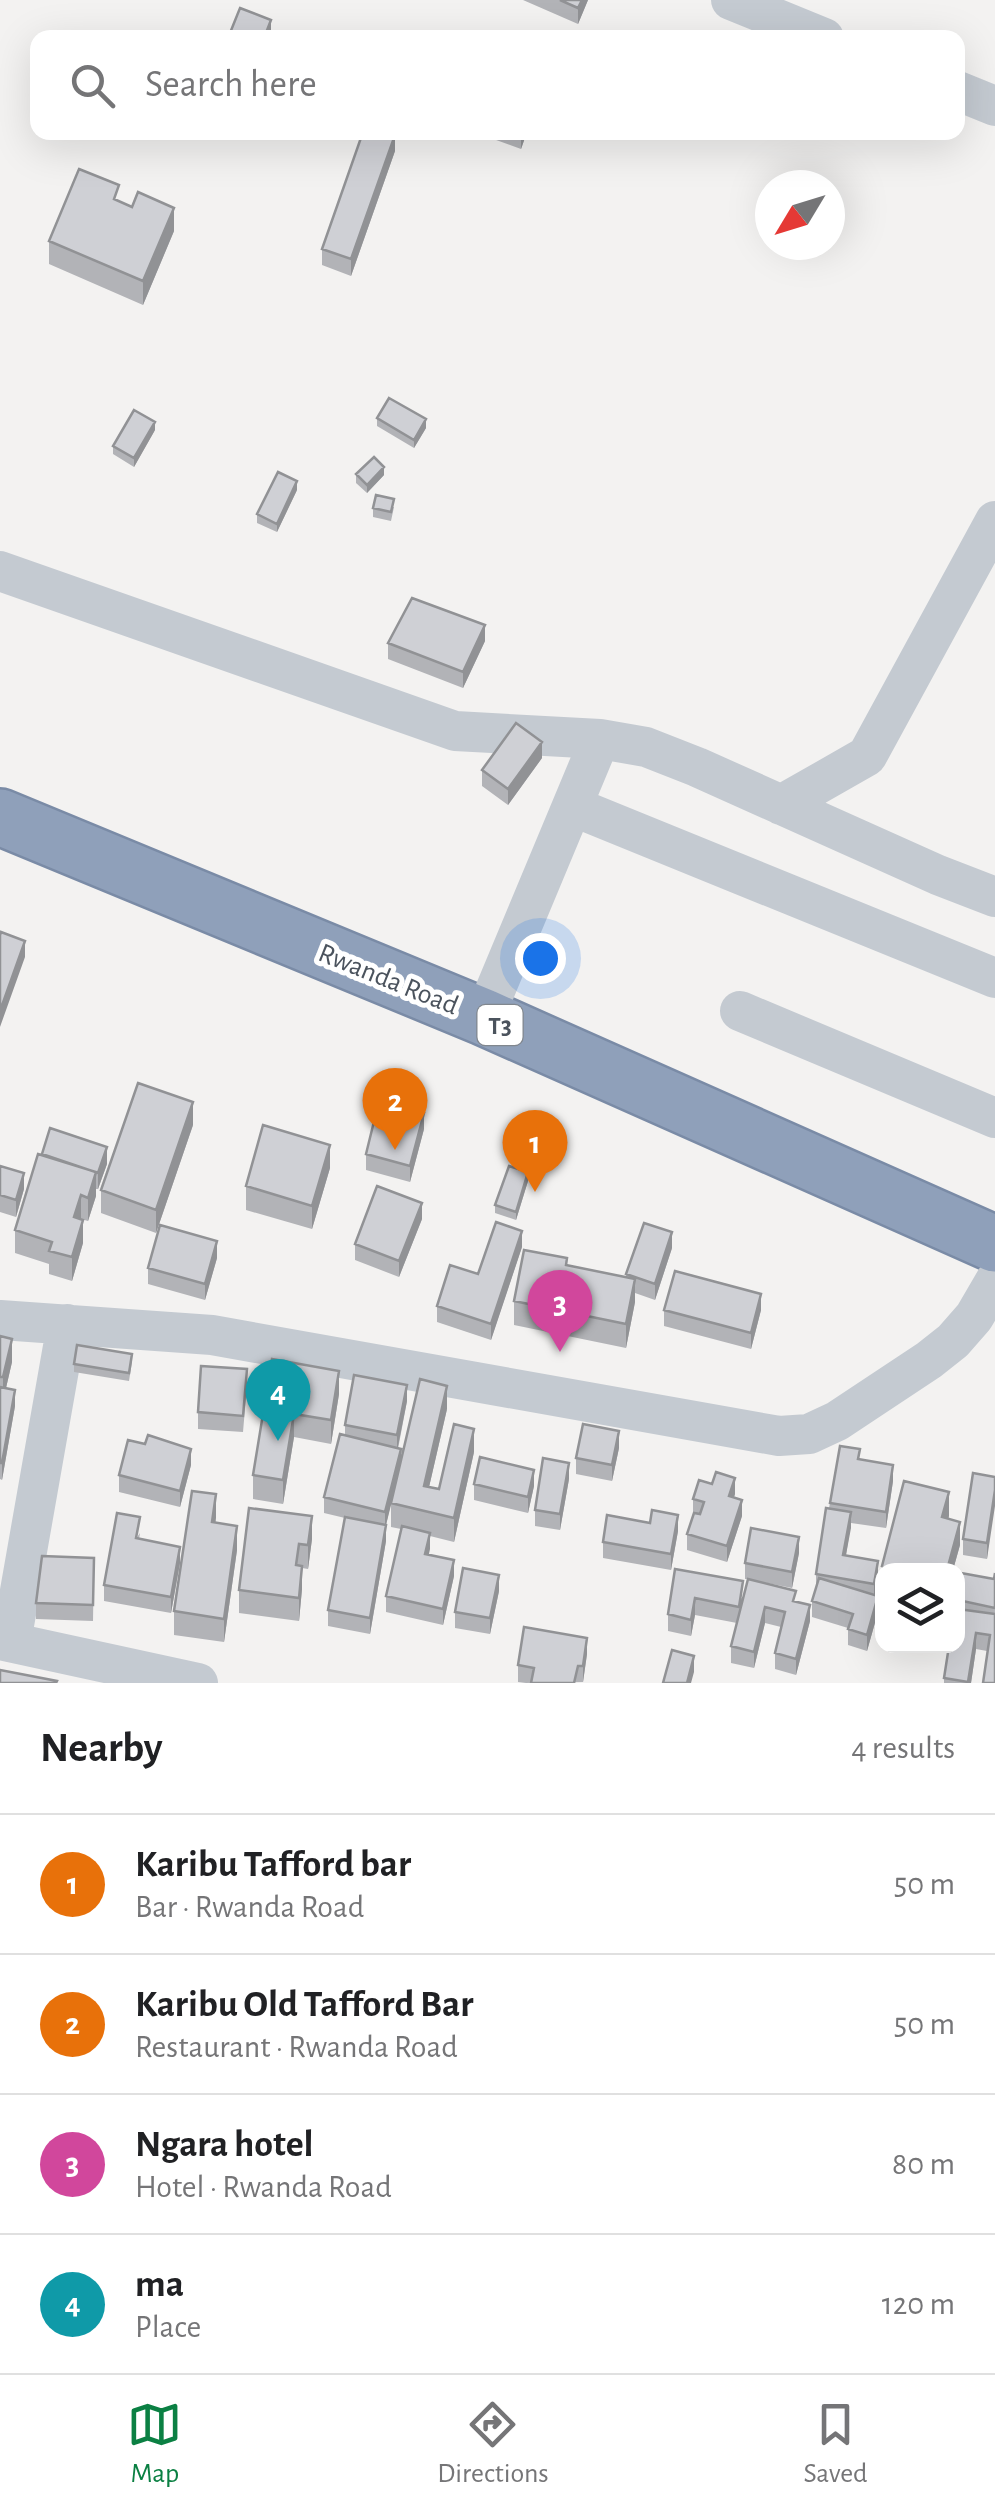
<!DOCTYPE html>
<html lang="en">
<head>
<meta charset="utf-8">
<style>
	body { margin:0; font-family:"Alegreya Sans",sans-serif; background:#f6f6f6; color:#202124 }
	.controls { position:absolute; right:30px; bottom:30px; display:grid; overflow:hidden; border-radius:20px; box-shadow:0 10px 40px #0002 }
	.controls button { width:90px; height:90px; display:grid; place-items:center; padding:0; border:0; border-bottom:2px solid #e0e0e0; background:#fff; color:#202124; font:50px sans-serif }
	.compass { position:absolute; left:755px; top:170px; width:90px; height:90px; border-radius:50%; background:#fff; box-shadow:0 10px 40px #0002; rotate:232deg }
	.you { position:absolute; left:540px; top:958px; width:35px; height:35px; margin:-25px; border:8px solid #fff; border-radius:50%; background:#1a73e8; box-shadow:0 0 0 15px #1a73e833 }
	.badge { display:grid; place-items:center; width:65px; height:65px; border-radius:50%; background:#0b8043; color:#fff; font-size:32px; font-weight:700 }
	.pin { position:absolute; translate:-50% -82px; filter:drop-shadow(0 2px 5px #0008) }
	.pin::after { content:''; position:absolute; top:52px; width:35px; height:30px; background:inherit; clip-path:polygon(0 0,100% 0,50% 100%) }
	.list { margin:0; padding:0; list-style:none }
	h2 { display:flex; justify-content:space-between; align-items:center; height:130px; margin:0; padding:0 40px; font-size:42px }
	h2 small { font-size:32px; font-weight:400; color:#757577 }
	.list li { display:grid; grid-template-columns:65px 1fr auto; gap:30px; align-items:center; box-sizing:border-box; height:140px; padding:0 40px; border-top:2px solid #e0e0e0 }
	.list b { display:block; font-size:38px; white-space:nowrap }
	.list p { margin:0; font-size:32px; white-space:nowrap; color:#757577 }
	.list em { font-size:32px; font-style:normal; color:#757577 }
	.icon { flex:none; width:55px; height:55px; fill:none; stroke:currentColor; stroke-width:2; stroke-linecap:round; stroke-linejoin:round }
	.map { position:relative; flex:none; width:995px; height:1683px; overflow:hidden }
	.search { position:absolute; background:#fff; box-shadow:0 10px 40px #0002; left:30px; right:30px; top:30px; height:110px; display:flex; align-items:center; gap:25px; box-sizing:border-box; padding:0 35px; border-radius:20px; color:#757577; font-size:38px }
	.sheet { height:690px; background:#fff }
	nav { display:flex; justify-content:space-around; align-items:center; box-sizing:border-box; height:140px; border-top:2px solid #e0e0e0; background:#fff; font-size:28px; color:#757577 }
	nav a { display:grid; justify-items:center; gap:5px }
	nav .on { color:#0b8043 }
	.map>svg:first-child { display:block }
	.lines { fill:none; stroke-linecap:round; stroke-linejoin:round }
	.highway-casing { stroke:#7a8ba6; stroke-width:60 }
	.minor { stroke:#c4cad1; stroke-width:40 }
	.highway { stroke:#8fa0ba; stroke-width:55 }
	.wall { fill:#b2b3b7 }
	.shaded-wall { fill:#919295 }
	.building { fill:#cfd0d5; stroke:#919295; stroke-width:2.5 }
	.labels { text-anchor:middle; stroke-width:10; stroke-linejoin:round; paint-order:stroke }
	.shield { fill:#fff; stroke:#81878e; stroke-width:2.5 }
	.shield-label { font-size:25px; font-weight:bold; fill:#4b535d }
	.street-label { font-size:28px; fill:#4b535d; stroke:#fff }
</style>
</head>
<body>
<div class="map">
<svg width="995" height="1683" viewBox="0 0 995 1683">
	<rect width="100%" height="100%" fill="#f3f2f1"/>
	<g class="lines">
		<g class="highway-casing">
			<path id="highway" d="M0,817L484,1017L995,1244"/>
		</g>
		<path class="minor" d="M731,0L824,38
			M958,91L995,106
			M0,571L455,731L600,739L646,747L697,767L938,875L995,897
			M781,805L867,756L995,521
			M572,806L995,978
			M740,1011L995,1118
			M484,1017L600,739
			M0,1320L212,1335L779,1436L809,1434L837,1421L929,1360L953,1341L974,1317L995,1281
			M0,1640L198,1683
			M11,1642L67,1324"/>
		<use href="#highway" class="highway"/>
	</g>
	<path class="wall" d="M523,0H588L578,24Z
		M363,132H396L395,135V151L351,276L322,265V249Z
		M474,132H527L521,149Z
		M119,201L174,231L143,305L49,264V241Z
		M377,418L426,428L414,448L377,426Z
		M155,430L134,467L113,454V446Z
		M356,474L384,475L367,493L356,483Z
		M297,490L277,532L257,523V514Z
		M394,507L391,521L373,517V508Z
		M485,641L463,688L388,659V643Z
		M542,758L508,805L482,786V770Z
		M193,1125L156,1233L101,1213V1190Z
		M424,1129L410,1182L366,1170V1154Z
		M107,1164L98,1189H96V1196L88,1221L81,1219L83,1243L72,1281L49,1274V1264L15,1253V1230Z
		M0,1166L24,1189L16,1217L0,1212Z
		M330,1168L312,1229L246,1210V1186Z
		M528,1181L516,1220L495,1213V1205Z
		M422,1219L399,1277L355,1260V1244Z
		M522,1247L491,1340L437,1322V1306L478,1274Z
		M672,1248L655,1300L635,1293V1302L626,1348L514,1325V1301L567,1266L626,1277V1274Z
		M217,1258L205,1300L148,1284V1268Z
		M664,1310H761L751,1349L664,1326Z
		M0,1336L12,1362L6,1388L15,1406L2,1480L0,1479Z
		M272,1359L339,1394L331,1444L294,1437L283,1504L253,1499V1475Z
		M132,1362L129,1381L74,1372V1364Z
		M247,1385L243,1432L198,1429V1412Z
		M407,1401L398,1449L401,1463L447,1409L429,1487L439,1489L474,1452L454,1542L430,1536L429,1555L454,1576L443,1625L386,1612V1596L401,1529L391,1527V1503L393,1494L386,1525V1541L370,1634L328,1626V1610L345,1518L324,1513V1497L345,1435V1425Z
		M619,1448L612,1481L576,1474V1458Z
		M860,1459L893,1481L886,1528L851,1523L846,1555L878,1577L875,1595L878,1612L867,1651L848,1645V1628L812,1617V1601L816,1589V1574L830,1503Z
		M191,1465L180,1507L119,1492V1475Z
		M995,1477L987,1559L963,1555V1539Z
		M569,1479L560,1530L535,1526V1510Z
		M474,1484L534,1486L528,1513L474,1500Z
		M735,1494L734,1497L742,1516L727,1562L687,1550V1534L693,1515V1499Z
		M249,1508L312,1539L308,1569L302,1568V1589L299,1621L239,1613V1590Z
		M949,1516L948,1519L960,1545L953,1570H882V1589V1566Z
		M216,1518L215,1523L237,1550L224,1642L174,1635V1611Z
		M650,1523L678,1531L671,1570L603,1558V1542Z
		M140,1533L139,1539L180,1563L171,1613L104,1601V1585Z
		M799,1553L792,1588L762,1582L796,1602L810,1621L796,1675L775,1669V1653L781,1627L765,1623L754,1668L731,1663V1646L737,1623L695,1615L691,1636L668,1631V1614L675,1569L743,1599L748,1579H745V1563Z
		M94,1558L93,1621L36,1619V1603Z
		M995,1573V1683L987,1651L976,1649L971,1683H944V1678L958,1646V1590L994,1579Z
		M499,1591L490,1634L455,1628V1612Z
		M587,1654L583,1682L526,1683L518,1682V1665Z"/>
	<path class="shaded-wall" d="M582,0H588L578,24V8Z
		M271,20V37L264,38Z
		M521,132H527L521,149Z
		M395,135V151L351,276V259Z
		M174,208V231L143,305V281Z
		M426,419V428L414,448V440Z
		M155,422V430L134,467V458Z
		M384,467V475L367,493V485Z
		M297,481V490L277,532V524Z
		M485,625V641L463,688V672Z
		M542,742V758L508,805V789Z
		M25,941V957L0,1027V1011Z
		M193,1102V1125L156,1233V1210Z
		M424,1113V1129L410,1182V1166Z
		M330,1145V1168L312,1229V1206Z
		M107,1147V1164L98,1189V1173Z
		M96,1172V1196L88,1221V1198Z
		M528,1172V1181L516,1220V1212Z
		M24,1173V1189L16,1217V1200Z
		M81,1195V1219L74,1217Z
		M422,1203V1219L399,1277V1261Z
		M83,1220V1243L72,1281V1257Z
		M522,1231V1247L491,1340V1324Z
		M672,1232V1248L655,1300V1284Z
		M217,1241V1258L205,1300V1284Z
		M635,1279V1302L626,1348V1324Z
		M761,1294V1310L751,1349V1333Z
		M12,1339V1362L3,1401V1377Z
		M339,1371V1394L331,1444V1420Z
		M407,1385V1401L397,1451V1435Z
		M447,1386V1409L424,1509V1486Z
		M15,1390V1406L2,1480V1463Z
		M294,1414V1437L283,1504V1480Z
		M474,1429V1452L454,1542V1518Z
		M619,1431V1448L612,1481V1465Z
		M191,1449V1465L180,1507V1491Z
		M401,1449V1465L385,1529V1512Z
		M569,1463V1479L560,1530V1514Z
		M893,1465V1481L886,1528V1512Z
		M534,1470V1486L528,1513V1497Z
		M735,1478V1494L729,1512V1496Z
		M995,1490V1506L987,1559V1543Z
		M949,1492V1516L942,1541V1517Z
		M216,1494V1518L212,1545V1522Z
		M742,1500V1516L727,1562V1546Z
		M851,1512V1528L843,1571V1555Z
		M678,1515V1531L671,1570V1554Z
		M312,1516V1539L308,1569V1545Z
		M960,1522V1545L953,1570H947Z
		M386,1525V1541L370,1634V1618Z
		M237,1526V1550L224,1642V1619Z
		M430,1533V1549L425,1570V1554Z
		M799,1537V1553L792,1588V1572Z
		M180,1547V1563L171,1613V1597Z
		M454,1560V1576L443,1625V1609Z
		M878,1561V1577L874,1600V1584Z
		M302,1566V1589L299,1621V1598Z
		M499,1575V1591L490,1634V1618Z
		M878,1596V1612L867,1651V1635Z
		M695,1598V1615L691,1636V1620Z
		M810,1605V1621L796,1675V1659Z
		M765,1607V1623L754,1668V1652Z
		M976,1633V1649L971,1683H968Z
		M587,1638V1654L583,1682V1666Z
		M694,1656V1672L691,1683H687Z"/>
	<path class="building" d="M560,0H582L578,8Z
		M240,8L271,20L264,38H228Z
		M363,132H389L395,135L351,259L322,249Z
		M79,169L119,185L114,199L132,207L138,192L174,208L143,281L49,241Z
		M389,398L426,419L414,440L377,418Z
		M134,410L155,422L134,458L113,446Z
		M374,457L384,467L367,485L356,474Z
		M278,472L297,481L277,524L257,514Z
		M376,495L394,499L391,512L373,508Z
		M412,598L485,625L463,672L388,643Z
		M516,723L542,742L508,789L482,770Z
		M1,932L25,941L0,1011V935Z
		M138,1083L193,1102L156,1210L101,1190Z
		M379,1101L424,1113L410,1166L366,1154Z
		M263,1125L330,1145L312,1206L246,1186Z
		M50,1128L107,1147L98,1173L42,1154Z
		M38,1154L96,1172L88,1198L81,1195L74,1217L83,1220L72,1257L49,1251L52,1242L15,1230Z
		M0,1166L24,1173L16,1200L0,1195Z
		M509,1166L528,1172L516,1212L495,1205Z
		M377,1186L422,1203L399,1261L355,1244Z
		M496,1222L522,1231L491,1324L437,1306L450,1265L478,1274Z
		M644,1223L672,1232L655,1284L626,1274Z
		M160,1225L217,1241L205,1284L148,1268Z
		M524,1250L567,1258L566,1265L635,1279L626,1324L514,1301Z
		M675,1271L761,1294L751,1333L664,1310Z
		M0,1336L12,1339L3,1377H0Z
		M77,1345L132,1354L129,1373L74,1364Z
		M272,1359L339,1371L331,1420L294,1414L283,1480L253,1475Z
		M201,1366L247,1369L243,1416L198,1412Z
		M354,1375L407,1385L397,1435L345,1425Z
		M420,1379L447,1386L424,1486L439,1489L454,1424L474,1429L454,1518L391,1503Z
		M0,1387L15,1390L2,1463H0Z
		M583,1424L619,1431L612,1465L576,1458Z
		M340,1434L401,1449L385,1512L324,1497Z
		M148,1435L191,1449L180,1491L119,1475L128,1440L145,1444Z
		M840,1446L860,1449L858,1459L893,1465L886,1512L830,1503Z
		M480,1457L534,1470L528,1497L474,1484Z
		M543,1458L569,1463L560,1514L535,1510Z
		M716,1472L735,1478L729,1496L742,1500L727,1546L687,1534L694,1513L700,1514L704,1502L693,1499L699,1480L712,1484Z
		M973,1473L995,1477V1490L987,1543L963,1539Z
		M904,1481L949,1492L942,1517L960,1522L947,1570H899L882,1566Z
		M192,1491L216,1494L212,1522L237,1526L224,1619L174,1611Z
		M249,1508L312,1516L308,1545L299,1544L296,1565L302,1566L299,1598L239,1590Z
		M826,1508L851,1512L843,1555L878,1561L874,1584L816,1574Z
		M652,1510L678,1515L671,1554L603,1542L607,1515L650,1523Z
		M117,1513L140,1517L136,1538L180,1547L171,1597L104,1585Z
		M345,1517L386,1525L370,1618L328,1610Z
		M402,1526L430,1533L425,1554L454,1560L443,1609L386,1596Z
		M751,1528L799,1537L792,1572L745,1563Z
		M42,1556L94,1558L93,1605L36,1603Z
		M463,1568L499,1575L490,1618L455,1612Z
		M675,1569L743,1581L739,1607L695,1598L691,1620L668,1614Z
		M961,1573L994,1579L995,1573V1608L958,1600V1590Z
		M819,1578L878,1596L867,1635L848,1629L853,1614L812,1601Z
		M748,1579L796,1591L793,1601L810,1605L796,1659L775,1653L785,1612L765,1607L754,1652L731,1646Z
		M958,1609L995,1614V1683H983L990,1635L976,1633L968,1682L944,1678L949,1646H958Z
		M524,1627L587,1638L583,1666H578L574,1683H531L534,1668L518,1665Z
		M672,1650L694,1656L687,1683H663Z
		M0,1670L57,1681L56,1683H0Z"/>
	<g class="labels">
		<rect class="shield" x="477.5" y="1005" width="45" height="40" rx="8"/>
		<g class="shield-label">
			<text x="500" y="1034">T3</text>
		</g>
		<g class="street-label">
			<text transform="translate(389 978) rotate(22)" y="10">Rwanda Road</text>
		</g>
	</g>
</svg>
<div class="controls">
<button><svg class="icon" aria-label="layers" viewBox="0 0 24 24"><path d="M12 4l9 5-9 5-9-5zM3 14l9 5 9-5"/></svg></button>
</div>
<svg class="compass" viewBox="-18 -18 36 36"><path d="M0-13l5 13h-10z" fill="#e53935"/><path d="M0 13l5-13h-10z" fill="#757577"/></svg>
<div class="you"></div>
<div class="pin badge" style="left:535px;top:1192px;background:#e8710a">1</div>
<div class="pin badge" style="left:395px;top:1150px;background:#e8710a">2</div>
<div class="pin badge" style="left:560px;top:1352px;background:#d1479c">3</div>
<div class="pin badge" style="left:278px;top:1441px;background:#0f9aa8">4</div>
<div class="search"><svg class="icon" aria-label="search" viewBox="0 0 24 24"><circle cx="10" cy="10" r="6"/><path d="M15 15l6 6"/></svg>Search here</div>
</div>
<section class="sheet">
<h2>Nearby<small>4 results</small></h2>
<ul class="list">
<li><span class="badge" style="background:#e8710a">1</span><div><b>Karibu Tafford bar</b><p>Bar · Rwanda Road</p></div><em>50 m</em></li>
<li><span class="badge" style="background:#e8710a">2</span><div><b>Karibu Old Tafford Bar</b><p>Restaurant · Rwanda Road</p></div><em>50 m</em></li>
<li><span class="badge" style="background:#d1479c">3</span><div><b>Ngara hotel</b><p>Hotel · Rwanda Road</p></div><em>80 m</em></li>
<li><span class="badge" style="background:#0f9aa8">4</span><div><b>ma</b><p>Place</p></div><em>120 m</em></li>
</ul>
</section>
<nav>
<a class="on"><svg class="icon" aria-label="map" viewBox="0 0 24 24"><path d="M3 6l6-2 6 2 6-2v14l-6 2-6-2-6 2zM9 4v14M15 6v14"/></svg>Map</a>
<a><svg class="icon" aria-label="directions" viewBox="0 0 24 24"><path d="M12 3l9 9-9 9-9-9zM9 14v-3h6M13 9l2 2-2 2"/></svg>Directions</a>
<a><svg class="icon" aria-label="saved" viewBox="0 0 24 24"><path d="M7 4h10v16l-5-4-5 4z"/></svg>Saved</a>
</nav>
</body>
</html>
